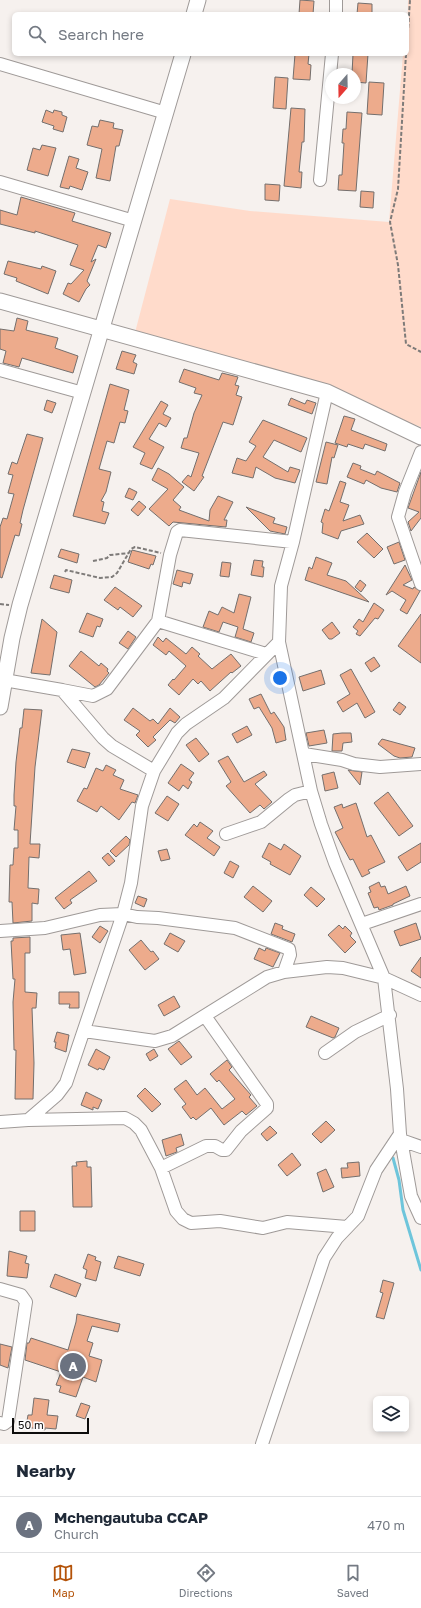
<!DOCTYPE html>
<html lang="en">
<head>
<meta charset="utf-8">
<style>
	body { margin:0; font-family:"Golos Text",sans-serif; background:#f2f2f3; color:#1f2937 }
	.controls { position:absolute; right:12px; bottom:12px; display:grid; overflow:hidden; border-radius:6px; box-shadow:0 2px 6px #0003 }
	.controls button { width:36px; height:36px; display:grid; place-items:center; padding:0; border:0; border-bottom:1px solid #e0e1e3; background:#fff; color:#1f2937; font:20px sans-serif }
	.compass { position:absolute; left:325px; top:68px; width:36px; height:36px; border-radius:50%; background:#fff; box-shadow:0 2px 6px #0003; rotate:200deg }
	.scale { position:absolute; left:12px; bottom:10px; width:77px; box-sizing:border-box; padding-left:4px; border:2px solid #0d0c0b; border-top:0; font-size:11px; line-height:14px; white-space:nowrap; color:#0d0c0b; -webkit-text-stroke:3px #fff; paint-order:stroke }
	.you { position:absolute; left:280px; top:678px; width:14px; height:14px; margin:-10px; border:3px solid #fff; border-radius:50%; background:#1a73e8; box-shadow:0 0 0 6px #1a73e833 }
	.badge { display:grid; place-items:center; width:26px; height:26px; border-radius:50%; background:#b45309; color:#fff; font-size:13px; font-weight:700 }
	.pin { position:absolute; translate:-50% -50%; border:2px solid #fff; box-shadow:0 1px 4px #0006 }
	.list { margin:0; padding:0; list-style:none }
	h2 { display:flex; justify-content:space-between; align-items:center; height:52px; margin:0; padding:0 16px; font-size:17px }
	h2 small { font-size:13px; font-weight:400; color:#747a83 }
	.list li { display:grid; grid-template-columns:26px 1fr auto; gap:12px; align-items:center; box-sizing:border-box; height:56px; padding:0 16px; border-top:1px solid #e0e1e3 }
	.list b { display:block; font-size:15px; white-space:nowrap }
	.list p { margin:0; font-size:13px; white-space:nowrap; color:#747a83 }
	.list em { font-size:13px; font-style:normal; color:#747a83 }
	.icon { flex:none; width:22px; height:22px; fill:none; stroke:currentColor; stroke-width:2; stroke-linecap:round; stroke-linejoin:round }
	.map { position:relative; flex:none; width:421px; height:1444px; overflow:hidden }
	.search { position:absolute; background:#fff; box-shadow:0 2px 6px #0003; left:12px; right:12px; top:12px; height:44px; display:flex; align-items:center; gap:10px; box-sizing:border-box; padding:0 14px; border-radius:6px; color:#747a83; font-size:15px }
	.sheet { height:108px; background:#fff }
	nav { display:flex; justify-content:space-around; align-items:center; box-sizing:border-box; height:56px; border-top:1px solid #e0e1e3; background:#fff; font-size:11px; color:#747a83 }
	nav a { display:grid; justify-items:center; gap:2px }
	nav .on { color:#b45309 }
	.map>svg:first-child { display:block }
	.green { fill:#ffdbcb }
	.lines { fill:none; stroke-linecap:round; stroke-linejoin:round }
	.stream { stroke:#6ec5db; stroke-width:3 }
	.building { fill:#edab8c; stroke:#746f6d }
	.minor-casing { stroke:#9f9a98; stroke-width:14 }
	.tertiary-casing { stroke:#9f9a98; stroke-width:17 }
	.path { stroke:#7e7b79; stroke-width:2; stroke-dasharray:4 2; stroke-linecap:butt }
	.minor { stroke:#fff; stroke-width:12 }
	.tertiary { stroke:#fff; stroke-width:15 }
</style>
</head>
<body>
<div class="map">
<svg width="421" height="1444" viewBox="0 0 421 1444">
	<rect width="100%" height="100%" fill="#f6f1ee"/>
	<path class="green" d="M408,0H421V427L326,392L132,344L170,199L250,211L389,222L403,54H407Z"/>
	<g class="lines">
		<path class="stream" d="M393,1158L399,1180L403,1210L421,1270"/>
	</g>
	<path class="building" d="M300,0L314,1L313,14H299Z
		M358,3L372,4V14H357Z
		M295,54H309L308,64L311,65L310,80L293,79Z
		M353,54H368L366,83L355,82V74H352Z
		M275,77L288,78L286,109L273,108Z
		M369,82L384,83L382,115L367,114Z
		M291,108L305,109L304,142H302L299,172H302L301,188L284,186Z
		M46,110L53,113L54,110L62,112V115L67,117L63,132L53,129L54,126L42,122Z
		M347,112L362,113L356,191L338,190L339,175H342L344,143H342L343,129H346Z
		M100,120L114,123L113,128L123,130L119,146H116L110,181L96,178L102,149L87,145L92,126L98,127Z
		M42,145L56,148L48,176L27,170L33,148L40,150Z
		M69,156L79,159L76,168L88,172L82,190L70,186L69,189L60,187Z
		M265,184L280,185L279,201L265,200Z
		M361,191L374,192L373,208L360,207Z
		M21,197L75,213L72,221L111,233L106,248L98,245L91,262L96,259L87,281L90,285L86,289L79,302L63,294L68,283L71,284L84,270L70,265L78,245L35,231V233L0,224V210L17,215Z
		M8,261L41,269L42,266L56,271L48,294L16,281L17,278L4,274Z
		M17,318L28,321L26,330L58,338L55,348L78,356L73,373L22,358L19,367L3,363L6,351L0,349V329L14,331Z
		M122,351L136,355L133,362L137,364L134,374L116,369Z
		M184,369L219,380L222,373L238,377L235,385L239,386L236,395L242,397L233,425L223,422L202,476L204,477L194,491L182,482L188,475L191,477L199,453L181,448L184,438H187L194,413L202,395L194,393L196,388L179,382Z
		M110,384L129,390L124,410L128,411L125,423L120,422L114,443L107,441L99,469L111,472L106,492L101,501L104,502L102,511L109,513L105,524L73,516Z
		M291,398L305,404L307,400L316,403L312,414L288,405Z
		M47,400L56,403L52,413L44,410Z
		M161,401L168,405L163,414L171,418L166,427L159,423L149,439L164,447L152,469L140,464L145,453L133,447Z
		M344,416L355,419L351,430L387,444L385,451L365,444L363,449L348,444L347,447L335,443Z
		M263,420L307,438L301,452L274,440L263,457L288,472L290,467L300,470L295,483L275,478L256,467L253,478L232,473L237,458L246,461L256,446L249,442Z
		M27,434L43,438L23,510L20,523L22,524L19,536L15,535L2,578L0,577V527L3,518L7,519L14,494L8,493L13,475L8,474L12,462L17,464Z
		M326,442L338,445L334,458L332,457L327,484L316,482Z
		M353,463L361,466L360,469L375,475L377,471L400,483L397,492L381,488L366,480L364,484L347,477Z
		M158,468L169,474L184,487L173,500L181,507L179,510L209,521L210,510L218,496L233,502L224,520H227L226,527L173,522L169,526L149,509L168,489L152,480Z
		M421,472V518L411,531L408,522L419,512L408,508Z
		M340,481L346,483L340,502L349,505L343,521L360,515L364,524L341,531L338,539L322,533L323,523L321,522L325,509L329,511Z
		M129,488L137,492L133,500L125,497Z
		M139,501L146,507L138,516L131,510Z
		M246,507L275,518L273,523L287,527L285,534L270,531Z
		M367,533L383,549L374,558L357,542Z
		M399,542L405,560L394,564L387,547Z
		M61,549L79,554L77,563L58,557Z
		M132,550L156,556L153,565L151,564L149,569L128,562Z
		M316,557L332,563L327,575L346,581L369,602L305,580L309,567L312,569Z
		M254,560L263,561L262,567H264L263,577L251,575Z
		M222,562L231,563L229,577L220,576Z
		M405,565L412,580L403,585L413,589L414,587L420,591L407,614L400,610L406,600L392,591L386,595Z
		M177,570L193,574L190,584L183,582L182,587L173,584Z
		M54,575L72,580L69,593L50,588Z
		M360,580L366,585L361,592L355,587Z
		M115,587L142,606L133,617L120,607L118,610L104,600Z
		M239,594L251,597L243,629L254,633L251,642L235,637L238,627L223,622L219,632L203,627L209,611L218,615L222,607L234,613Z
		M374,603L384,610L378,619L375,618L360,636L356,634L358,631L353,627L359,619L363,622Z
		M87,613L103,619L100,627L97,626L93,637L79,632Z
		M421,614V663L398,646Z
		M42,619L57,632L50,675L31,673Z
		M332,622L340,633L332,639H329L322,630Z
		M128,631L136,637L128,649L119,643Z
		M158,637L163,642L166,638L186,654L192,647L200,654L198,656L212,669L231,654L241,666L232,673L231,672L210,691L201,681L198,684L193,679L179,695L168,685L173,679L174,680L186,666L169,651L166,655L153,645Z
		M81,651L99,666L101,663L108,669L107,671L109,673L99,685L95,687L69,666Z
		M374,657L380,666L371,672L365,663Z
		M351,669L375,712L365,718L357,703L343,712L337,702L350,694L340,675Z
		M321,670L325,684L303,691L299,677Z
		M261,694L271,714L274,712L284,727L286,740L276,743L272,728L259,707L254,709L249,699Z
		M399,702L406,707L400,715L393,710Z
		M133,708L150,721L153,719L158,724L170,708L180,717L175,723L170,720L153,737L156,740L148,747L136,735L140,731L124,720Z
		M24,709L42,710L35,767L30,844H40L39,858L29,857L28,888L39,889L38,904L32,903V921L13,923L12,902H9L10,865H13L14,848H18V830H14L16,806H14V795L16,762L20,728H22Z
		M247,726L252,735L237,743L232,734Z
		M324,730L327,743L309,746L306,733Z
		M342,733H351L352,742L343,743L342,751H332L333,734Z
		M196,738L209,754L199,762L186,745Z
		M382,739L415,748L412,757L400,758L394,756L378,744Z
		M72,749L90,753L85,768L67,762Z
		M228,756L244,782L264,771L267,775L255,784L272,802L264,809L260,805L250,813L226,786L231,782L218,761Z
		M181,764L194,773L189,780L192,782L188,789L183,785L179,791L168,783Z
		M106,765L116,770L113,775L124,780L120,789L138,795L135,803L132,802L119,820L101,806L97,812L77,801L84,788L87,789L96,768L103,771Z
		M348,770L362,772L360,785Z
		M334,772L338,788L325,791L322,775Z
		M388,792L413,826L399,836L374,803Z
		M167,796L179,804L168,821L155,813Z
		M356,803L367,837L371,835L385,862L368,870L370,873L362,877L353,859L350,860L335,832L343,828L334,807L342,804L343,808Z
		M200,822L213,831L207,838L220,847L214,856L185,835L194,824L197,827Z
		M126,836L130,840L129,845L116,857L110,851Z
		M269,843L281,850L284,844L301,856L290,875L270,864L271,862L262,857Z
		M421,843V862L407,871L398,857Z
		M167,849L170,859L161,861L158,851Z
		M108,853L115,861L109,866L102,858Z
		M230,861L239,866L233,878L224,873Z
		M89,871L97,881L70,900L72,903L64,909L55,898Z
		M379,882L381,887L385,886L388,894L406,886L410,896L393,904V905L379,910L378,907L374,908L368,893L371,892L369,887Z
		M253,886L272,901L263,912L244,897Z
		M311,887L325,899L317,907L304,895Z
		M138,896L147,899L144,907L135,903Z
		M275,923L283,926L282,929L295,934L292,942L271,934Z
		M416,923L421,939L400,946L394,931Z
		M339,925L343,929L345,926L352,933L350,936L356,942L345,953L328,935Z
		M100,926L108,931L100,943L92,937Z
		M80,933L86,973L74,975L70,949L63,950L61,935Z
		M170,933L185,941L178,952L164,944Z
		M30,937V953H25V992L37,993L36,1008H32L34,1063L33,1099H15L16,1050H14L13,1002L15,979H13L11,941H13V938Z
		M141,940L151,952L153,951L159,959L145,970L129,950Z
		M259,948L265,951L266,948L280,953L273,967L254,959Z
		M421,957V978L411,971Z
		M59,992H79V1008H69L70,1004H59Z
		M174,996L180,1007L164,1016L158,1005Z
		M311,1016L339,1028L335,1037L333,1038L306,1027Z
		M57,1032L69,1035L66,1052L55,1048L56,1042H54Z
		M179,1041L192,1057L181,1065L168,1049Z
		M96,1049L110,1057L104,1070L99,1068L98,1070L88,1065Z
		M154,1049L158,1056L150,1061L146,1054Z
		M227,1060L232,1067L229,1070L251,1095L249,1097L257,1106L246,1115L242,1111L224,1125L211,1108L196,1120L193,1117L191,1119L182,1107L186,1104L174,1089L186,1080L197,1095L205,1088L222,1109L235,1099L219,1080L217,1082L210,1074Z
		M145,1088L161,1104L152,1112L137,1096Z
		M86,1092L102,1100L98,1109L93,1107V1110L81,1105Z
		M326,1121L335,1130L321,1143L312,1134Z
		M270,1126L277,1133L267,1141L261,1134Z
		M181,1134L184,1145L176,1148L177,1152L166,1156L162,1140Z
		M292,1153L301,1165L287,1176L278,1165Z
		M87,1161V1167H91L92,1207H73L72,1166H77L76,1162Z
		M359,1162L360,1176L342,1178L341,1168H348L347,1163Z
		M326,1169L334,1187L323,1192L317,1173Z
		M20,1211H35V1231H20Z
		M9,1251L27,1256L25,1263L29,1264L27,1278L7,1276Z
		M88,1254L96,1257L95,1260L101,1262L96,1281L85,1278L87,1270L83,1268Z
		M118,1256L144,1264L140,1276L114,1268Z
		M55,1274L81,1284L76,1297L50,1287Z
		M383,1280L394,1283L384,1319L376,1317L383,1293L380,1292Z
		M77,1314L120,1324L118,1332L92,1326L87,1341L93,1343L89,1356L102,1360L96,1382L83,1377L76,1397L59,1392L61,1386L56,1385L61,1372L25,1360L27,1343H29L31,1338L68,1350L76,1322Z
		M0,1344L12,1347L8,1368L0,1365Z
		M34,1398L49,1400L47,1415L58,1416L56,1429L45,1428V1430L26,1427L28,1415H32Z
		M81,1403L90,1406L85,1419L76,1416Z"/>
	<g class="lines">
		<g class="minor-casing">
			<path id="minor" d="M336,14V0
				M0,64L166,113
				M320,180L332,54
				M0,182L134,221
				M0,370L83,393
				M327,392L293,542L281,586L279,642L311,791L321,824L335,863L384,978L397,1089L400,1134L411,1196L421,1218
				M421,452L405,492L398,517L421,584
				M158,621L266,654
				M4,680L62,690L103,738L112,746L154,771
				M62,690L93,696L107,689L158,621L170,555L177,532L180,530L293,542
				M304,754L342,760L354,764L380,767L421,764
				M226,834L261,822L289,799L295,795L311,791
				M362,924L421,904
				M0,931L45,928L100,915L123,914L137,917L158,918L235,928L289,949L290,955L284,972
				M84,1031L155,1041L172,1036L267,977L284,972L327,967L343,968L384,978L421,995
				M325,1053L355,1032L390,1015
				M28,1120L125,1118L134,1123L141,1130L161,1168L176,1211L183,1219L191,1223L220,1221L263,1228L287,1222L347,1227
				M0,1122L28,1120L57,1095L66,1083L123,914L131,883L142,806L154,771L177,733L186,724L224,698L279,642
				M401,1140L421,1147
				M161,1168L206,1146H215L222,1150H226L241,1131L267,1108V1104L205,1016
				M0,1289L21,1295L26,1302L8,1421L4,1424L0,1423
				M262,1444L324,1258L337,1238L358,1216L376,1170L400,1134"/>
		</g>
		<g class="tertiary-casing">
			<path id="tertiary" d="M194,14L198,0
				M0,301L327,392L421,437
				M0,707L12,638L20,605L183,54"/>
		</g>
		<path class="path" d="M407,46L410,0
			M406,54L398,189L390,222L398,265L406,344L421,352
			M93,561L107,558L110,555L129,553
			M65,572L66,570L100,578L112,577L117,573L131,549L135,547L161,553
			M0,604L9,605"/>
		<use href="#minor" class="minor"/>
		<use href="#tertiary" class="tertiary"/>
	</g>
</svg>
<div class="controls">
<button><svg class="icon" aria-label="layers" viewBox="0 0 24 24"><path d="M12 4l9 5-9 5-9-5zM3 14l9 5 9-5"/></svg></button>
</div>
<svg class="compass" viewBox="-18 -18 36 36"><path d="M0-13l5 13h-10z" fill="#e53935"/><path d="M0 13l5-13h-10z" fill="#747a83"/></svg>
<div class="scale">50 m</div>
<div class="you"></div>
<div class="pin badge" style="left:73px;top:1366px;background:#6b7280">A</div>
<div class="search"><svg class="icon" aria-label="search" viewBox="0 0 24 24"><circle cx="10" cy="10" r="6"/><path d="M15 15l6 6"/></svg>Search here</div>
</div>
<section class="sheet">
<h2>Nearby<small></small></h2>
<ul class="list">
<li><span class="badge" style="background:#6b7280">A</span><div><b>Mchengautuba CCAP</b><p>Church</p></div><em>470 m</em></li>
</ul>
</section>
<nav>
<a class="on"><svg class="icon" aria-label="map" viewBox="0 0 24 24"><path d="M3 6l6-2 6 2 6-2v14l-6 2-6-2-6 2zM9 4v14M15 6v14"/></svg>Map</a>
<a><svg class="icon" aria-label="directions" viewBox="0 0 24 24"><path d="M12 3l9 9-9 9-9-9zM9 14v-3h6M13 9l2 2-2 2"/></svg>Directions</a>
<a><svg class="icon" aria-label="saved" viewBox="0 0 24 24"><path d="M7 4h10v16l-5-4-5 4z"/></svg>Saved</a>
</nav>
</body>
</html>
